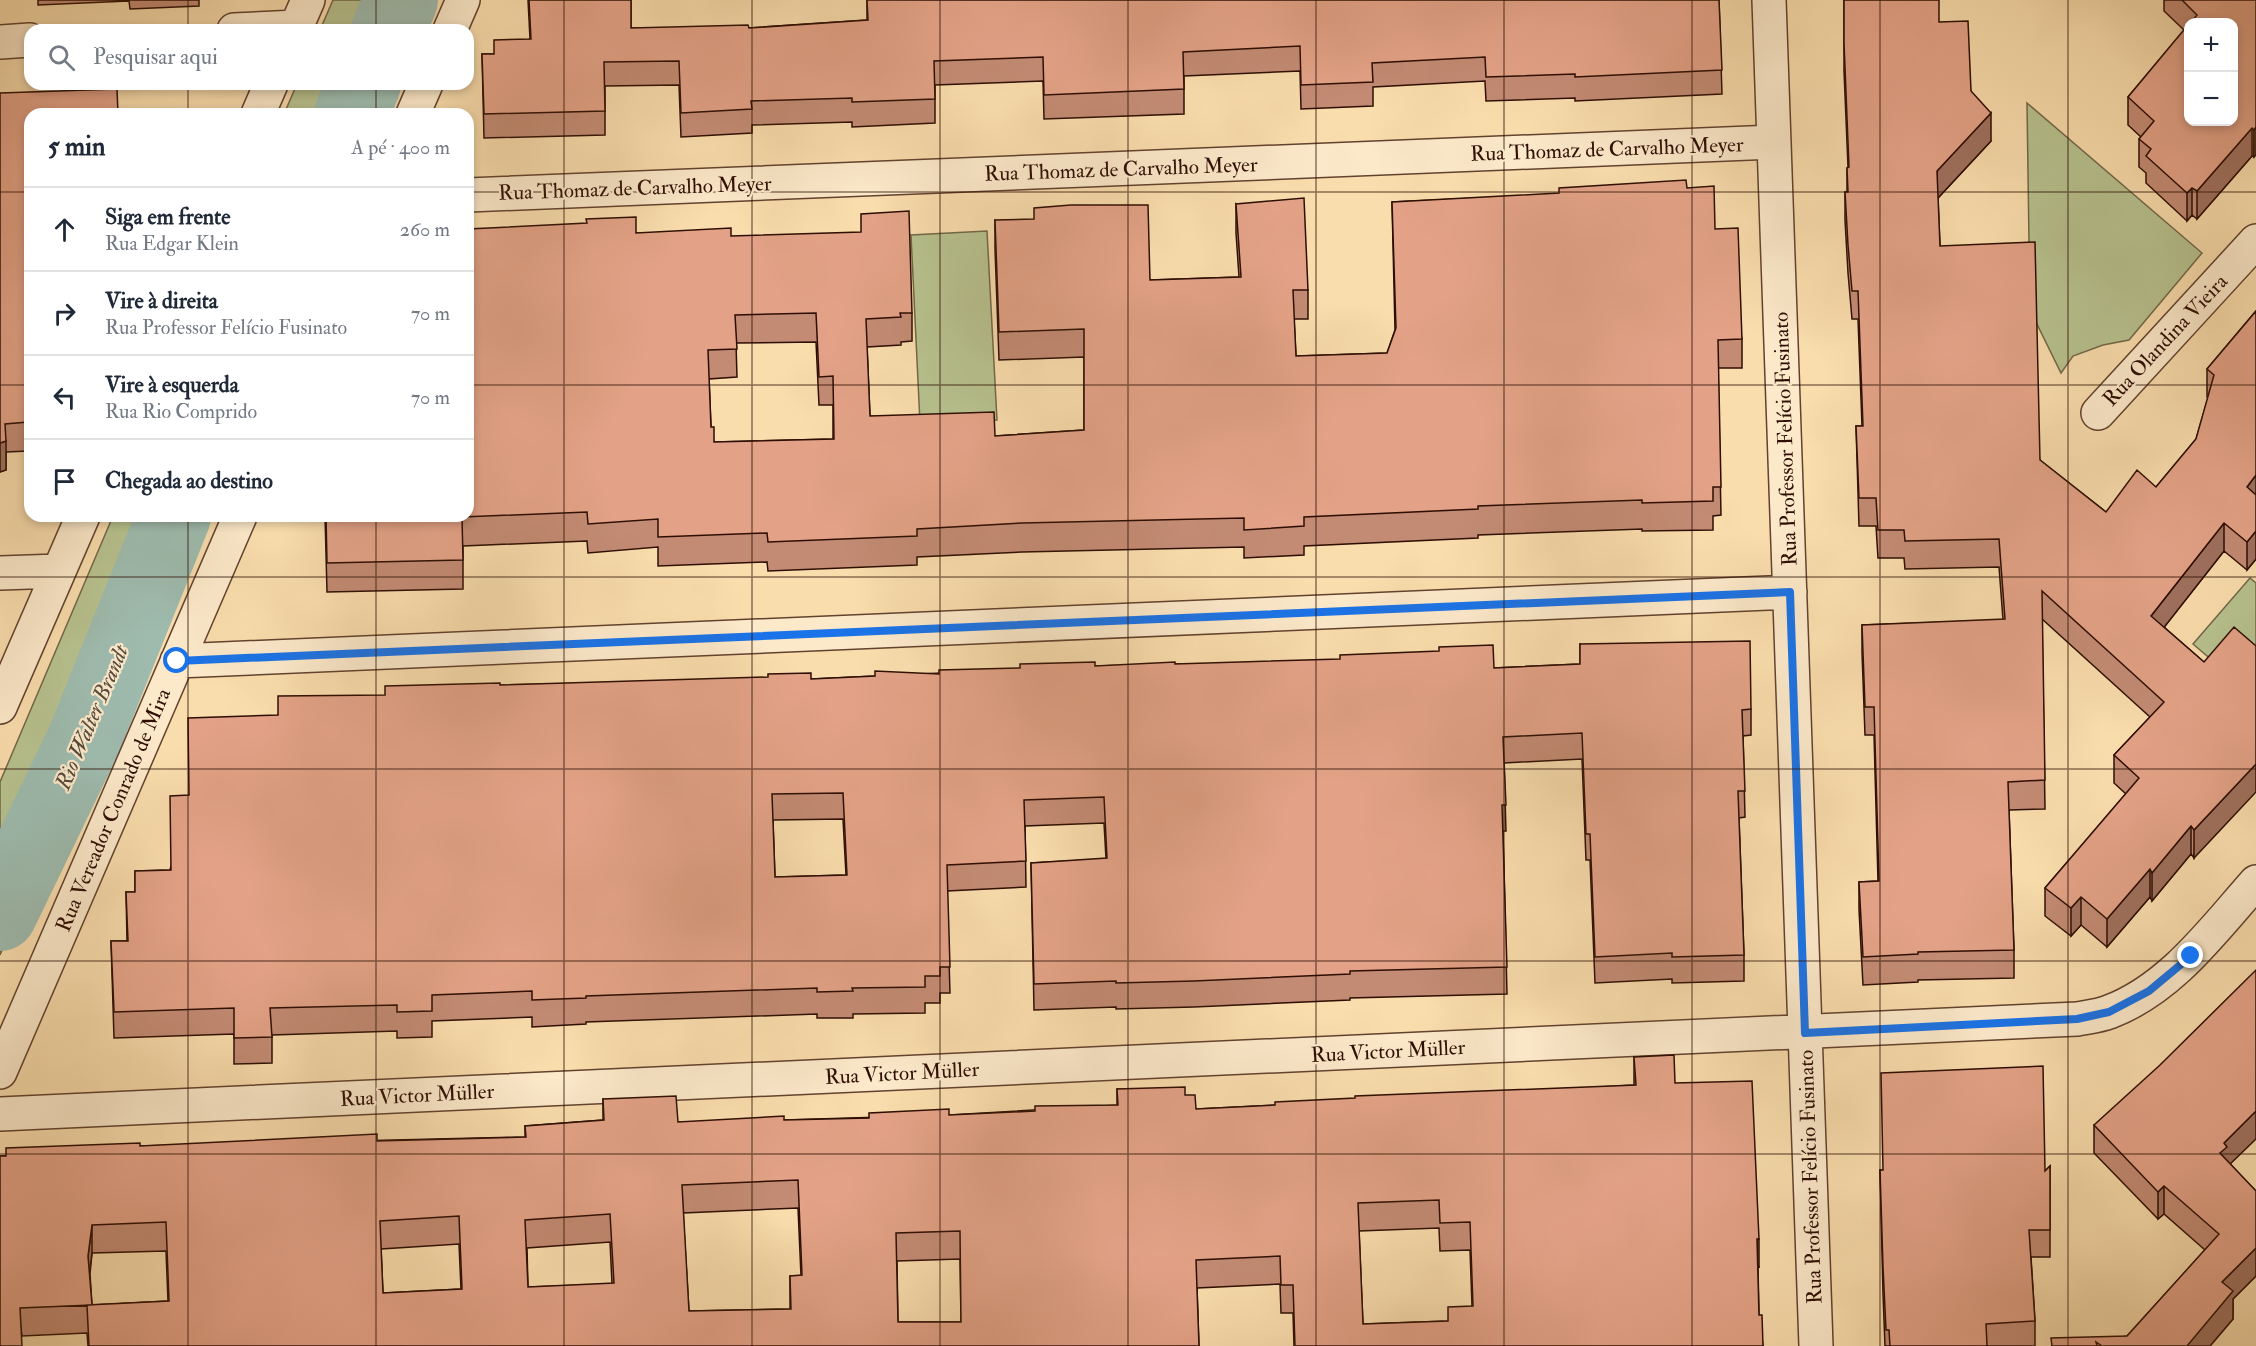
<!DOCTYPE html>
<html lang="pt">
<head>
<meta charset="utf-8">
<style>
	body { margin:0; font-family:"IM FELL Double Pica",serif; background:#f6f6f7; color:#1f2937 }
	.controls { position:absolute; right:18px; top:18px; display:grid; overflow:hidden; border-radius:12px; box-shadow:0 3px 9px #0003 }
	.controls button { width:54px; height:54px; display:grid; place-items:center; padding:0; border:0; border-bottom:2px solid #e0e1e3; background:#fff; color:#1f2937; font:30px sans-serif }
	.stop { position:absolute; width:18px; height:18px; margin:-14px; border:4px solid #1a73e8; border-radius:50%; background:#fff }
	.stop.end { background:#1a73e8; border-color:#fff; box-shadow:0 2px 6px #0008 }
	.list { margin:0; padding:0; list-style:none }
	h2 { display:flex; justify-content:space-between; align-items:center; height:78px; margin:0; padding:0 24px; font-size:26px }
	h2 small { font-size:20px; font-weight:400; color:#747a83 }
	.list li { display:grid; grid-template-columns:39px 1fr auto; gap:18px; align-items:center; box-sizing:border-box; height:84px; padding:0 24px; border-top:2px solid #e0e1e3 }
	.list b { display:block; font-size:22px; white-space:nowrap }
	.list p { margin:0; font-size:20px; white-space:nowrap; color:#747a83 }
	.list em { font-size:20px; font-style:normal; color:#747a83 }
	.icon { flex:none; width:33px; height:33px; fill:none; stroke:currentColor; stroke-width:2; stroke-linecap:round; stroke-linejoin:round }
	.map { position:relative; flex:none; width:2256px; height:1346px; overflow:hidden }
	.search { position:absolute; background:#fff; box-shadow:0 3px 9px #0003; left:24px; top:24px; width:450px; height:66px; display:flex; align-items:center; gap:15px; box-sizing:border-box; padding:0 21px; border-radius:18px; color:#747a83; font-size:22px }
	.panel { position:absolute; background:#fff; box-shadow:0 3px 9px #0003; left:24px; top:108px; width:450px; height:414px; border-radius:18px }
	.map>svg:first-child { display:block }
	.green { fill:#b7c28f; stroke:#726849; stroke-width:1.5 }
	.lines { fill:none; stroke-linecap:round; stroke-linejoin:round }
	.river { stroke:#9ebbae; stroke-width:74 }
	.minor-casing { stroke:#61422e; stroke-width:36 }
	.minor { stroke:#fce9ca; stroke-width:33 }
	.wall { fill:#c38b74; stroke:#2e0e03; stroke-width:1.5; fill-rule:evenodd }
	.shaded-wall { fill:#9f715e; stroke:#2e0e03; stroke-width:1.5 }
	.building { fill:#e3a287; stroke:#2e0e03; stroke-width:1.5; fill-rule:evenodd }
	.route { stroke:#1a73e8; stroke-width:8 }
	.grid { fill:none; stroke:#2e0e03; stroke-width:1.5; stroke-opacity:0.55 }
	.labels { text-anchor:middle; stroke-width:4.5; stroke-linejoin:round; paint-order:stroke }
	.street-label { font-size:21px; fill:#2e0e03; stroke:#fce9ca }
	.water-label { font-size:22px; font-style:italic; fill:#554b3f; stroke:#fce9ca }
</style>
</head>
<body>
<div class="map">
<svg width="2256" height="1346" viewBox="0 0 2256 1346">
	<rect width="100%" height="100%" fill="#faddad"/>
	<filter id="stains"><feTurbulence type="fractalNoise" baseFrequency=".00333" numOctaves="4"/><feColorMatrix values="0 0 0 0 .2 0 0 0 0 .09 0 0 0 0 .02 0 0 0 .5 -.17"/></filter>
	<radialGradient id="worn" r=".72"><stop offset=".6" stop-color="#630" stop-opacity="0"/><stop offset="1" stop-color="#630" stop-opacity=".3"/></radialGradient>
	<path class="green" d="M333,0H423L410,30H320Z
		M297,84H386L373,114H284Z
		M2027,103L2202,253L2129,340L2103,345L2073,356L2061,373L2030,310Z
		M987,231L997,420L920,423L911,235Z
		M113,516H194L0,955V782Z
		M2250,578L2256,583V698L2193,644Z"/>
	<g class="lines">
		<path class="river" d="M388,30L401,0
			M351,114L364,84
			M0,914L84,740L174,516"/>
		<g class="minor-casing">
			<path id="minor" d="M1769,0L1816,1346
				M234,30L296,27
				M295,30L308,0
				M450,30L463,0
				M0,42L30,40
				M258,114L271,84
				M413,114L426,84
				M468,195L1774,142
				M2098,413L2256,241
				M0,573L59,571
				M177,661L1790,592
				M0,707L83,516
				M0,1072L240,516
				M0,1114L2077,1019C2087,1017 2099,1016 2109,1012C2171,989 2214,929 2256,882"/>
		</g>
		<use href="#minor" class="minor"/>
	</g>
	<path class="wall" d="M38,0H199V6L130,9L129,1L38,5Z
		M528,0H631V28H749L867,20V0H1719L1722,94L1575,101V98L1486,101L1485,81L1373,87V106L1301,109L1300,71L1184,76V114L1044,119L1043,81L935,85V123L852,127V122L752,125V133L681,137L679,85L605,86V135L484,138L482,54H494L530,39Z
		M1844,0L1939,22L1971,91L1991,141L1938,198L1940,246L2040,460L2106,512L2156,487L2196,439L2208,398L2207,397V369L2256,311V559L2247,570L2224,551L2164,627L2204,662L2194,858L2191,854L2152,901L2150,897L2107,947L2081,925L2071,936L2045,916V888L2126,794L2114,783V755L2150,717L2042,619L2045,809L2009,810L2014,950V978L1918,980V982L1863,985L1859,910V882L1878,881L1874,735H1865L1862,653V625L2003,620L1999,567L1905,569L1904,558H1878L1876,526H1859L1856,426H1862L1858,319H1852L1848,273L1845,220V192H1847V168L1848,167L1844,71Z
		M2164,0H2256L2254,157L2252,156L2197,219L2192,215L2187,221L2146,183V173L2139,167V139L2141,137L2128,125V97L2184,30L2164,11ZM2188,22H2234L2188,122Z
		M30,114V396H27L28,451L6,452V470L0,472Z
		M1687,188L1715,229L1742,339V368H1718L1721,515L1713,516V530L1642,531V529L1478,535V538L1304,546V555L1244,558V547L1022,552L917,557V565L768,571L767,562L658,566V547L588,553L587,541L463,546V589L327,592L325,516H468L636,233L731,236L912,313V341L901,342V345L867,347L870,416L995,436L1084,430V357L999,360L995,249V220L1150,280L1239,277L1236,233V204L1308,290V319H1294L1296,356L1387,353L1395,330L1392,202ZM816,342L819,405H833V439L714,442L711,427L709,379L737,377L736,343Z
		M1580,644L1751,709V735L1743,736L1745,817L1739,818L1744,955V981L1672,983V979L1595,983L1590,860H1586L1582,759L1504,763L1506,831H1503L1507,994L1350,998V1000L1194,1007L1116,1009V1007L1034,1010L1031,863L1106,859L1104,823L1025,826L1026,887L947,891L950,993H940V1003H925V1013L853,1014V1018H817V1014L586,1022V1024L532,1027V1017L432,1021V1037L397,1038V1031L272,1035V1063L234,1064V1034L114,1038L111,941H127L126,892H135V871L170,870L189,795L278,715L500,685L811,679L1095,666L1175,664L1494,668L1580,664ZM843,819L846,875L775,877L773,820Z
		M1634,1057L1675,1083L1759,1267H1758L1759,1315L1763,1346H1294L1293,1313H1281L1280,1284L1197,1288L1199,1346H88L87,1333L22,1336L0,1156L140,1146L525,1137V1126L603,1120V1099L678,1122L784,1120L949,1115L1117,1105V1089L1185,1095L1196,1109L1275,1105L1634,1085ZM798,1208L801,1276H790V1309L689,1311L683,1213ZM1439,1228L1440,1251L1470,1250L1472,1306L1448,1321L1363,1324L1359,1231ZM610,1242L612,1284L528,1287L527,1248ZM459,1244L461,1289L383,1293L381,1249ZM166,1251L168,1301L92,1305L90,1274L92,1253ZM960,1259L961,1322H898L897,1261Z
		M2094,1125L2230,1164L2256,1191V1276L2233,1299V1319L2210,1346H2051L2127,1336L2205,1250L2164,1214L2158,1219L2094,1153Z
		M2050,1166V1257H2031L2035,1321V1346H1885L1883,1294L1880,1170L2045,1171Z"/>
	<path class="shaded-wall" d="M1991,113V141L1937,199V171Z
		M2256,127V155L2254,157V130Z
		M2252,128V156L2197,219V191Z
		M2192,188V215L2187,221V193Z
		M6,441V470L0,472V443Z
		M2256,475V503L2247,487Z
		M2224,523V551L2151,644V616Z
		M2256,531V559L2247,570V542Z
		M2256,764V792L2194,858V830Z
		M2191,826V854L2152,901V873Z
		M2150,869V897L2107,947V919Z
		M2081,897V925L2071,936V908Z
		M2256,1111V1139L2227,1167L2220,1153L2224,1143Z
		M2164,1186V1214L2158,1219V1192Z
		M92,1225V1253L88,1284V1256Z
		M1757,1239H1759V1267H1757Z
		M2256,1248V1276L2233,1299V1319L2210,1346H2187L2222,1282Z"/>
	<path class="building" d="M529,0H631V28L748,25L749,28L868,20L867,0H1719L1722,70L1575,77V74L1486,77L1485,57L1372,63L1373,82L1301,85L1300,46L1183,52L1184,89L1044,95L1043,57L934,61L935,99L852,102V98L751,101L752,109L681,113L679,61L604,62L605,111L484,114L482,54H494V40L531,39Z
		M1844,0H1939V22L1968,21L1971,91L1991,113L1937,171L1940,246L2035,242L2040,460L2106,512L2137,470L2156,487L2196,439L2214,375L2207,369L2256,311V475L2247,487L2256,495V531L2247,542L2224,523L2151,616L2204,662L2234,627L2256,646V764L2194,830L2191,826L2152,873L2150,869L2107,919L2081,897L2071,908L2045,888L2139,778L2114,755L2164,702L2042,591L2045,780L2008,782L2014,950L1918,952V954L1863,957L1859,882L1879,881L1874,707H1865L1862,625L2005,619L1999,539L1905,541L1904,530H1878L1876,498H1859L1856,426H1863L1858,291H1852L1848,245L1845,192H1848L1847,168L1849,167L1844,43Z
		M2182,0H2256V127L2254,130L2252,128L2197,191L2192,188L2187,193L2146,156L2151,149L2139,139L2154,121L2128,97L2188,25V122H2234V22H2191L2197,15Z
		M117,89L118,114H30V367H27L28,422L5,424L6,441L0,443V93Z
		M1686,180L1687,188L1714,186L1715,229L1738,228L1742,339L1718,340L1721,487H1713V501L1642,503V500L1478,506V509L1304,517V526L1244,530V518L1022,523L917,529V536L768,542L767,533L658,537V519L588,524L587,512L462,517L463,560L327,563L326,516H468V229L587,223L586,219L636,217V233L731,228V236L861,232V214L909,211L912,313H900L901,317L866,319L870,416L994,412L995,436L1084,430V329L999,332L995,220L1034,219V208L1071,205H1148L1150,280L1241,277L1236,204L1304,198L1308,290H1293L1296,356L1387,353L1396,328L1392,202L1559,193V188ZM816,313L819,377L833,376L834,439L714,442V427H711L708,350L737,349L735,315Z
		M1750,641L1751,709L1742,710L1745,791H1738L1744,955L1672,957V953L1595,957L1590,834H1586L1582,733L1503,737L1506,805H1502L1507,967L1350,971V974L1194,981L1116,983V981L1034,984L1031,863L1107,858L1104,797L1024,800L1026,861L947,865L950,967H940V976H925V987L852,988L853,991L817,992V988L586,996V998L532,1000V991L432,995V1011L397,1012V1005L270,1008L272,1037L234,1038V1008L114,1012L111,941H128L126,892H135V871L171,870L170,796L189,795L188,718L278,715V696L385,695V686L500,683V685L768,677V674L811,673V679L875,676V671L939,674V670L1020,668V664L1095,662V666L1175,662V664L1340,659V655L1439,651V647L1493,645L1494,668L1580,664V644ZM843,793L847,875L775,877L772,794Z
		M2256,970V1111L2224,1143L2227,1147L2220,1153L2256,1191V1248L2222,1282L2233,1291L2187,1346H2102L2096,1342L2097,1346H2052L2051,1338L2127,1336L2219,1234L2164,1186L2158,1192L2094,1125L2160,1065Z
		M1674,1055L1675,1083L1752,1081L1759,1239H1757L1759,1315H1762L1763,1346H1295L1293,1285H1281L1280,1256L1196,1260L1199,1346H89L87,1305L169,1301L166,1222L92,1225L88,1256L92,1305L20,1308L22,1346H0V1156H6V1148L140,1143V1146L377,1134V1141L526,1137L525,1126L604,1120L603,1099L676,1096L678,1122L784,1116V1120L869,1118V1113L949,1109V1115L1035,1111V1106L1118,1105L1117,1089L1185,1087V1095H1195L1196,1109L1275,1105V1102L1355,1098V1096L1636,1085L1634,1057ZM798,1180L802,1275L790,1276L791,1309L689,1311L682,1185ZM1439,1200L1440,1223L1470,1222L1473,1306L1448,1307V1321L1363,1324L1358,1203ZM610,1214L614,1283L528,1287L525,1220ZM459,1216L462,1289L383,1293L380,1221ZM960,1231L961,1322H898L896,1233Z
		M2043,1066L2045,1171L2050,1166V1230H2029L2035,1321L1986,1324L1987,1346H1890L1889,1330H1886L1883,1267L1880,1170H1883L1881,1073Z"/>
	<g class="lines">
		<path class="route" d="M177,661L1790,592L1805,1033L2077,1019L2109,1012L2149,991L2191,956"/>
	</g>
	<path class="grid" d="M188,0V30M376,0V30M564,0V1346M752,0V1346M940,0V1346M1128,0V1346M1316,0V1346M1504,0V1346M1692,0V1346M1880,0V1346M2068,0V1346M188,84V114M376,84V114M0,192H30M468,192H2256M0,385H30M468,385H2256M188,516V1346M376,516V1346M0,577H2256M0,769H2256M0,961H2256M0,1154H2256"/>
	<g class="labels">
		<g class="street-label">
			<text transform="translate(1607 149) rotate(-2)" y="7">Rua Thomaz de Carvalho Meyer</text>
			<text transform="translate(1121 169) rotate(-2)" y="7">Rua Thomaz de Carvalho Meyer</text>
			<text transform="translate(635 188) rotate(-2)" y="7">Rua Thomaz de Carvalho Meyer</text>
			<text transform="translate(2165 340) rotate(-47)" y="7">Rua Olandina Vieira</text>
			<text transform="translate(1785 439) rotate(-92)" y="7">Rua Professor Felício Fusinato</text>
			<text transform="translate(113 810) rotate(-67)" y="7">Rua Vereador Conrado de Mira</text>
			<text transform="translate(1388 1051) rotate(-3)" y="7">Rua Victor Müller</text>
			<text transform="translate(902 1073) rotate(-3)" y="7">Rua Victor Müller</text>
			<text transform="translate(417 1095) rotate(-3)" y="7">Rua Victor Müller</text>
			<text transform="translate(1810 1177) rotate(-92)" y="7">Rua Professor Felício Fusinato</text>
		</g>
		<g class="water-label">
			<text transform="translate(91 717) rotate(-67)" y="8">Rio Walter Brandt</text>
		</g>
	</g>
	<rect width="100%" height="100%" filter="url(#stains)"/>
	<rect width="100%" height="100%" fill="url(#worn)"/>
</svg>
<div class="controls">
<button>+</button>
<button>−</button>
</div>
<div class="stop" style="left:177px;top:661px"></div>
<div class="stop end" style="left:2191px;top:956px"></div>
<div class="search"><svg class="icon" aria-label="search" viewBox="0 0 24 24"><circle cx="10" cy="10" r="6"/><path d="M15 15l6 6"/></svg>Pesquisar aqui</div>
<section class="panel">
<h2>5 min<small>A pé · 400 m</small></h2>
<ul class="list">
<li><svg class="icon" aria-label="ahead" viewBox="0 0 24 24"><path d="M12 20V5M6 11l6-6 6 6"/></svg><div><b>Siga em frente</b><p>Rua Edgar Klein</p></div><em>260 m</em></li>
<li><svg class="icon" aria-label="right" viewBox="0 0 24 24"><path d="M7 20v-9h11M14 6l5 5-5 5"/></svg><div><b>Vire à direita</b><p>Rua Professor Felício Fusinato</p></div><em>70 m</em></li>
<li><svg class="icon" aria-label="left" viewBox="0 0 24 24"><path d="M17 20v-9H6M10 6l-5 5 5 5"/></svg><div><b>Vire à esquerda</b><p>Rua Rio Comprido</p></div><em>70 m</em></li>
<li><svg class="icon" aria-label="arrive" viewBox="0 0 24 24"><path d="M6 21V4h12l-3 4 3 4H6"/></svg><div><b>Chegada ao destino</b></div></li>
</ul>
</section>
</div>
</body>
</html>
